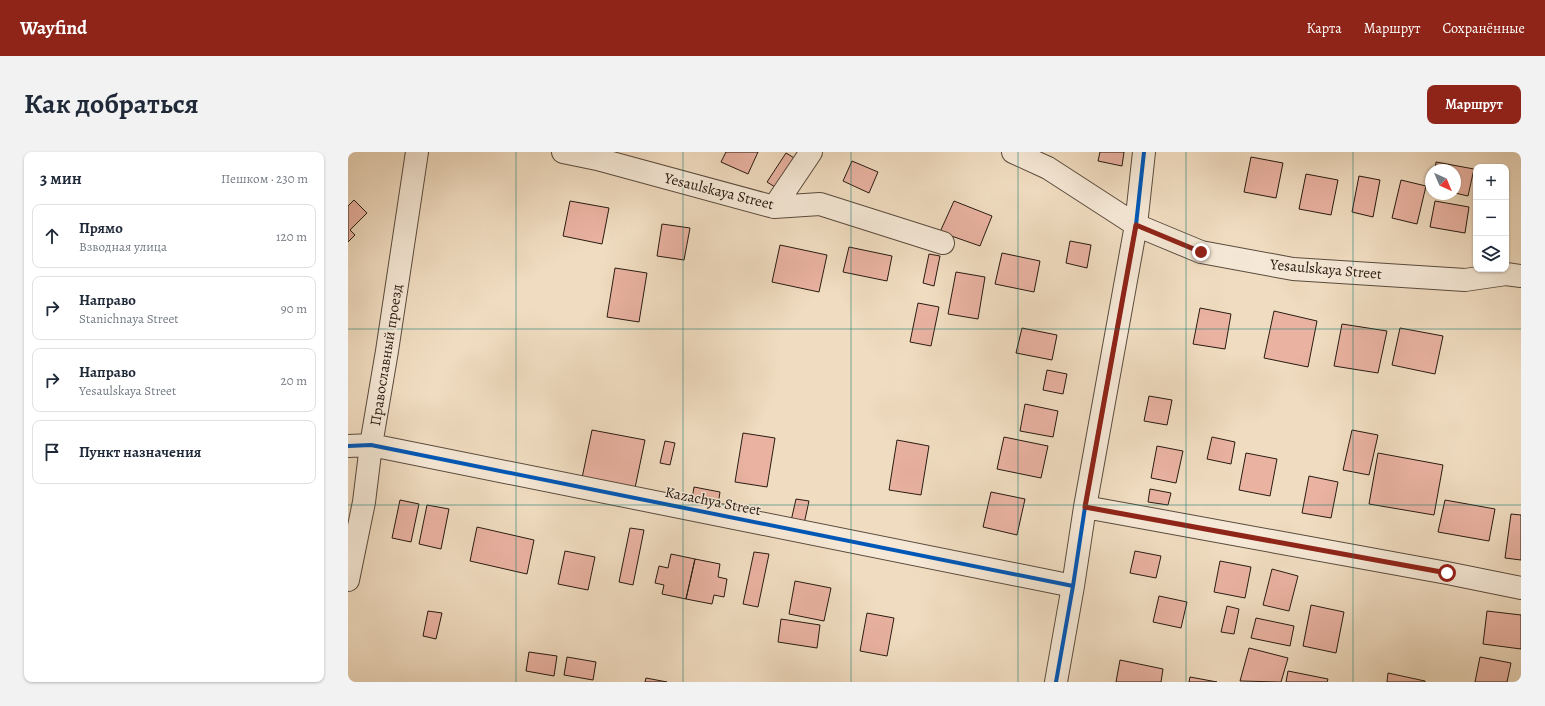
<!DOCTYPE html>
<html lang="ru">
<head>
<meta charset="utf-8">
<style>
	body { margin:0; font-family:Alegreya,serif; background:#f2f2f3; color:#1f2937 }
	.controls { position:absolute; right:12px; top:12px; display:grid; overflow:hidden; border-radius:8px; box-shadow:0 1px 3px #0004 }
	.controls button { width:36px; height:36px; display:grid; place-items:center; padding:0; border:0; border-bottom:1px solid #e0e1e3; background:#fff; color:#1f2937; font:20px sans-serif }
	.compass { position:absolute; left:1077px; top:12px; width:36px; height:36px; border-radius:50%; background:#fff; box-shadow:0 1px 3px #0004; rotate:136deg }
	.stop { position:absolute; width:12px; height:12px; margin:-9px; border:3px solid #8f2418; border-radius:50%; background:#fff }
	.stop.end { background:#8f2418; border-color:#fff; box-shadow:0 1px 4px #0008 }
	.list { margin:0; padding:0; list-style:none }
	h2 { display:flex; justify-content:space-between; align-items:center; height:52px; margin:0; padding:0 16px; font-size:17px }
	h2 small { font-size:13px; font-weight:400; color:#747a83 }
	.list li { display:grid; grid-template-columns:26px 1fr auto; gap:12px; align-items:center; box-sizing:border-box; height:64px; margin:0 8px 8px; padding:0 8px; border:1px solid #e0e1e3; border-radius:8px }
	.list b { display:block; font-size:15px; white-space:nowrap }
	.list p { margin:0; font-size:13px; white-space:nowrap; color:#747a83 }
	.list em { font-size:13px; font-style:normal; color:#747a83 }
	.icon { flex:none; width:22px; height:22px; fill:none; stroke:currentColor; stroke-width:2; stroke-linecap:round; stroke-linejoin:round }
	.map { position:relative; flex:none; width:1173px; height:530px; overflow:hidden; border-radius:8px }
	header { display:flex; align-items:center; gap:24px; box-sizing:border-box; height:56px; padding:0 20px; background:#8f2418; color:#fff }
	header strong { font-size:19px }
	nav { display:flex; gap:22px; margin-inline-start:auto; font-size:14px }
	.intro { display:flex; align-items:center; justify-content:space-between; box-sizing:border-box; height:96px; padding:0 24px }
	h1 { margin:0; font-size:28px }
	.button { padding:10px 18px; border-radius:8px; background:#8f2418; color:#fff; font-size:14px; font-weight:700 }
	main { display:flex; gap:24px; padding:0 24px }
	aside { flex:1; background:#fff; border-radius:8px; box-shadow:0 1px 3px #0004 }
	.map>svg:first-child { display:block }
	.building { fill:#e9b2a1; stroke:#281b11 }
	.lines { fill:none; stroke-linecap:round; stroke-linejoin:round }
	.street-casing { stroke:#5a4b3d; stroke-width:24 }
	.street { stroke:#f5e8d6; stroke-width:22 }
	.cycleway-casing { stroke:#f5e8d6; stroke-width:6 }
	.cycleway { stroke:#0057b8; stroke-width:4 }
	.route { stroke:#8f2418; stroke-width:5 }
	.grid { fill:none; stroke:#0f766e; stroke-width:1; stroke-opacity:0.55 }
	.labels { text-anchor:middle; stroke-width:3; stroke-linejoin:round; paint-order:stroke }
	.street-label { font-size:15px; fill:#281b11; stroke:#f5e8d6 }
</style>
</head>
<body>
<header>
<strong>Wayfind</strong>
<nav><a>Карта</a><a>Маршрут</a><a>Сохранённые</a></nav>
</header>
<div class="intro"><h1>Как добраться</h1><a class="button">Маршрут</a></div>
<main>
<aside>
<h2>3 мин<small>Пешком · 230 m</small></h2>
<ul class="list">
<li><svg class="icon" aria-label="ahead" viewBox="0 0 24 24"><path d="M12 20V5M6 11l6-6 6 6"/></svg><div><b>Прямо</b><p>Взводная улица</p></div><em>120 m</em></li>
<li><svg class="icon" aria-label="right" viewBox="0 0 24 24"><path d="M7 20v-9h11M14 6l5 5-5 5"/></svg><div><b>Направо</b><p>Stanichnaya Street</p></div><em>90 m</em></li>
<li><svg class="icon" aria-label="right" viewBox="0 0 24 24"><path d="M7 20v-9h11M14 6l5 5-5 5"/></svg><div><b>Направо</b><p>Yesaulskaya Street</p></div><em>20 m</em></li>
<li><svg class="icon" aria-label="arrive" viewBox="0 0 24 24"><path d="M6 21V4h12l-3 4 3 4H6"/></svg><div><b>Пункт назначения</b></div></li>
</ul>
</aside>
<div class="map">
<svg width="1173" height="530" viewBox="0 0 1173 530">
	<rect width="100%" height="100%" fill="#f0dcc0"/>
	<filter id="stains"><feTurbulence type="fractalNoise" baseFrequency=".005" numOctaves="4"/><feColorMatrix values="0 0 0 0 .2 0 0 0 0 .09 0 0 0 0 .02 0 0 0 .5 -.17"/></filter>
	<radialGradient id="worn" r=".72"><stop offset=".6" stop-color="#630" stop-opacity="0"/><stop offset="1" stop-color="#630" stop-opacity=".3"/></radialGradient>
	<path class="building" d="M378,0H410L400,22L373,10Z
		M752,0H776L774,14L750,9Z
		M438,1L453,10L435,40L419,30Z
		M903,5L935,11L928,46L896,40Z
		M504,9L530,20L521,41L495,29Z
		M1088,10L1126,17L1120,44L1107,41V18H1087Z
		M958,22L990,28L983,63L951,57Z
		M1011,24L1032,28L1025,65L1004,60Z
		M1053,28L1078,34L1069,72L1044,66Z
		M6,48L19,61L2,78L7,83L0,90V54Z
		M222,49L261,56L254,92L215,84Z
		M606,49L644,64L632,94L592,80Z
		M1087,49L1121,55L1117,81L1082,75Z
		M314,72L342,76L336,108L309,104Z
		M722,89L743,93L739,116L718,111Z
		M432,93L479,103L471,140L424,130Z
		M501,95L544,104L539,129L495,120Z
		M654,101L692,109L686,140L647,132Z
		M581,102L592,104L586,134L575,131Z
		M267,116L299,121L291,170L259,165Z
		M608,120L637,125L630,167L600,162Z
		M570,151L591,155L583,194L562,190Z
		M852,156L883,162L877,197L845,192Z
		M926,159L969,169L960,215L916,206Z
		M994,172L1039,179L1030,221L986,214Z
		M674,176L709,183L704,208L668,201Z
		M1052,176L1095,184L1087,222L1044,213Z
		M699,218L719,222L715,242L695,238Z
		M801,244L824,248L819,273L796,269Z
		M677,252L710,259L705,285L672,279Z
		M244,278L297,288L287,336L234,326Z
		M1004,278L1030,283L1021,323L995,318Z
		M395,281L427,286L419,335L387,330Z
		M656,285L700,294L693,326L649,317Z
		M864,285L887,290L883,312L859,307Z
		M549,288L581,294L573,343L541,338Z
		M317,289L327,291L322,313L312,311Z
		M809,294L835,299L828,331L803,326Z
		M898,301L929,307L922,344L891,338Z
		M1030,301L1095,313L1086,363L1021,352Z
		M961,324L990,330L983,366L954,361Z
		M346,335L372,340L370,353L344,347Z
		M802,337L823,341L820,353L800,350Z
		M643,340L677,347L669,383L635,375Z
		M448,347L461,349L456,372L443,369Z
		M52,348L71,352L63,390L44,386Z
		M1097,348L1147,357L1141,389L1090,380Z
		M79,353L101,357L93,397L71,392Z
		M1163,362L1173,363V408L1157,406Z
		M129,375L186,388L179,422L122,409Z
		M282,376L296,378L285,433L271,430Z
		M217,399L247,405L240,438L210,432Z
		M787,399L813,404L808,426L782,421Z
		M406,400L421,402L410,455L395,452Z
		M323,402L347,407L338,447L314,442L316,433L307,431L311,414L320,416Z
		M347,407L372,412L370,425L379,427L376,445L366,443L364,452L338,447Z
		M872,409L903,415L897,446L866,440Z
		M924,417L950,424L941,459L915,453Z
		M447,429L483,436L476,469L441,462Z
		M811,444L839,450L833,476L805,470Z
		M963,453L996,460L988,501L955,494Z
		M879,454L891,457L886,482L873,480Z
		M80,459L94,461L88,487L75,484Z
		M1139,459L1173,463V497L1135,492Z
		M519,461L546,466L539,504L512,499Z
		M908,466L946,474L942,494L903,486Z
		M433,467L472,473L469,496L430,490Z
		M901,496L940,506L933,530L892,529Z
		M181,500L209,504L206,524L178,519Z
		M219,505L248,510L245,528L216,523Z
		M1132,505L1163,511L1159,530H1127Z
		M772,508L815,517L813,530H768Z
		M940,519L980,527L979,530H938Z
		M1040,521L1077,529V530H1039Z
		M842,525L869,530H841Z
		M298,526L319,530H297Z"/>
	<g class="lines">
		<g class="street-casing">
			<path id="street" d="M215,0L249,7L426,55L472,52L595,91
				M665,0L700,16L788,73L853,100L945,117L1117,128L1158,122L1173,124
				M426,55L463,0
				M0,294L23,293L725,434
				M737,355L1099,421L1173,436
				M0,428L16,350L23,293L39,199L69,0
				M708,530L725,434L737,355L788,73L796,0"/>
		</g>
		<use href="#street" class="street"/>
		<g class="cycleway-casing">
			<path id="cycleway" d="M0,294L23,293L725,434
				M708,530L725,434L737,355L788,73L796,0"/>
		</g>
		<use href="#cycleway" class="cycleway"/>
	</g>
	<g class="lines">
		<path class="route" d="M853,100L788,73L737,355L1099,421"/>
	</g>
	<path class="grid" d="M168,0V530M335,0V530M503,0V530M670,0V530M838,0V530M1005,0V530M0,177H1173M0,353H1173"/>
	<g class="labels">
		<g class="street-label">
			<text transform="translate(371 39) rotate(14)" y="5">Yesaulskaya Street</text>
			<text transform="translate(978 117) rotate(5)" y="5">Yesaulskaya Street</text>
			<text transform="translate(38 203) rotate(-81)" y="5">Православный проезд</text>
			<text transform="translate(365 349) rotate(11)" y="5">Kazachya Street</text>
		</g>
	</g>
	<rect width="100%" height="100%" filter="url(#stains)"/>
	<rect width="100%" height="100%" fill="url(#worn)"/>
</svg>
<div class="controls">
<button>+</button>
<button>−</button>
<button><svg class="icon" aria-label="layers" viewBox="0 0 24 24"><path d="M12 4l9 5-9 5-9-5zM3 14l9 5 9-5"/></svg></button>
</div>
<svg class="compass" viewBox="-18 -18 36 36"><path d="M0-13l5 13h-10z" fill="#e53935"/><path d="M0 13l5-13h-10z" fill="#747a83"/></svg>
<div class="stop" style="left:1099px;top:421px"></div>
<div class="stop end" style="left:853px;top:100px"></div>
</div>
</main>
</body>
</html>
